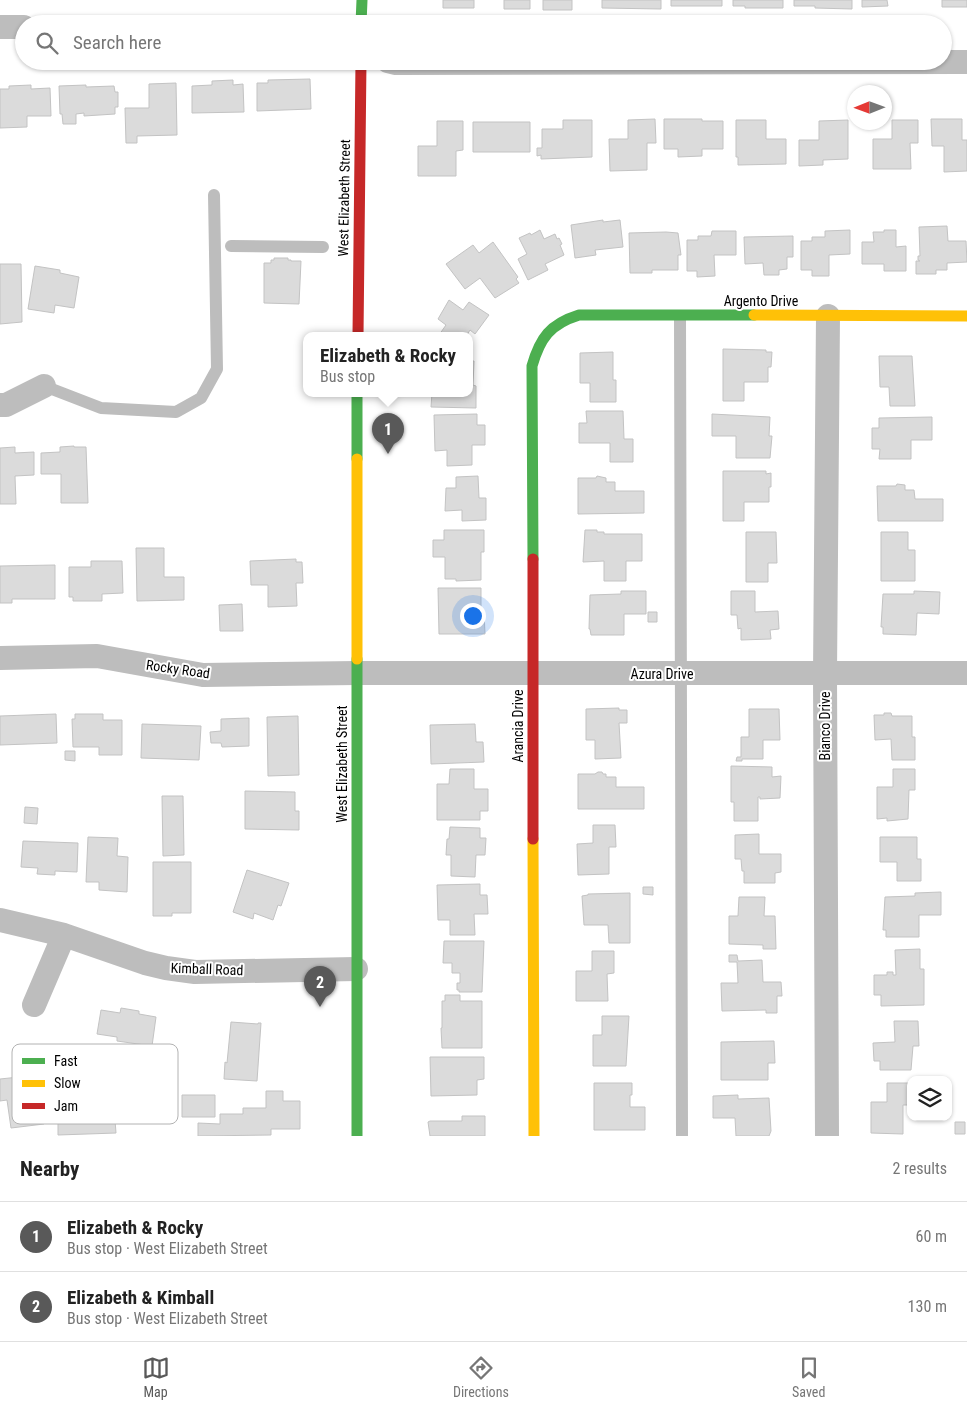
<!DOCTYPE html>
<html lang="en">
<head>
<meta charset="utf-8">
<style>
	body { margin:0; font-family:"Roboto Condensed",sans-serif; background:#f2f2f2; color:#222 }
	.controls { position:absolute; right:15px; bottom:15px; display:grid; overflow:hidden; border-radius:10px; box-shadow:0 1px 4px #0004 }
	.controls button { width:45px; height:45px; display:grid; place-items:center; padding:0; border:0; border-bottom:1px solid #e0e0e0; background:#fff; color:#222; font:25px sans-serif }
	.compass { position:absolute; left:847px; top:85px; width:45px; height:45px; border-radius:50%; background:#fff; box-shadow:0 1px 4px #0004; rotate:269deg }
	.you { position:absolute; left:472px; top:615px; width:18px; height:18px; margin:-12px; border:4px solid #fff; border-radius:50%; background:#1a73e8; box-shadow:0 0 0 8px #1a73e833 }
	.badge { display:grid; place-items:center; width:32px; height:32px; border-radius:50%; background:#595959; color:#fff; font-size:16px; font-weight:700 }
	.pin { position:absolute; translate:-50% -41px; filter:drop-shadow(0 1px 2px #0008) }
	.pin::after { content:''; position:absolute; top:26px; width:18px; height:15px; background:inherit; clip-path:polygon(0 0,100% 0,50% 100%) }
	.popup { position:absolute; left:303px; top:332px; width:170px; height:65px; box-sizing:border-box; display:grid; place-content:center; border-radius:10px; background:#fff; filter:drop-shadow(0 1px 4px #0005); font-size:16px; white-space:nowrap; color:#767676 }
	.popup b { font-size:19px; color:#222 }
	.popup::after { content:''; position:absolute; left:50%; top:100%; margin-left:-10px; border:10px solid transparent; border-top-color:#fff }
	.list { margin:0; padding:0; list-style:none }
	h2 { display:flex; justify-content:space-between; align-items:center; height:65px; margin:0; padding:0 20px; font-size:21px }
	h2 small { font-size:16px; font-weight:400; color:#767676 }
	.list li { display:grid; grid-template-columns:32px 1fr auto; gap:15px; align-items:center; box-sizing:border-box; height:70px; padding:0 20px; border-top:1px solid #e0e0e0 }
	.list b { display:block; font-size:19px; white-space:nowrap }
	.list p { margin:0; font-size:16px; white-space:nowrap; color:#767676 }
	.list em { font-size:16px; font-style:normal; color:#767676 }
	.icon { flex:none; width:28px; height:28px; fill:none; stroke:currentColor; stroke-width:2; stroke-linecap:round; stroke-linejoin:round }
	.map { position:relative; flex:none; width:967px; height:1136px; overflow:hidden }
	.search { position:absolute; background:#fff; box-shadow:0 1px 4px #0004; left:15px; right:15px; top:15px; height:55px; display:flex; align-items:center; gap:12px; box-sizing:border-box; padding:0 18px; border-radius:28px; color:#767676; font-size:19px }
	.sheet { height:205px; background:#fff }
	nav { display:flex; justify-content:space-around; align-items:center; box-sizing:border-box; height:70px; border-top:1px solid #e0e0e0; background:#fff; font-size:14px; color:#767676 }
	nav a { display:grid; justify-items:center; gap:2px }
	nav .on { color:#595959 }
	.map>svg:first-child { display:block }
	.building { fill:#dbdbdb; stroke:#c3c3c3 }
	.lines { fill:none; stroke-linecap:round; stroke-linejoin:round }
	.lane { stroke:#bdbdbd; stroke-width:12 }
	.street { stroke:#bdbdbd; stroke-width:24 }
	.fast { stroke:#4caf50; stroke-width:11 }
	.slow { stroke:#ffc107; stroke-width:11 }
	.jam { stroke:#c62828; stroke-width:11 }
	.labels { text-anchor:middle; stroke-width:4; stroke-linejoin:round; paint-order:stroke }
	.street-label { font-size:14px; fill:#000; stroke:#fff }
	.key { fill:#fff; stroke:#b2b2b2; stroke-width:1 }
	.key-label { font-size:14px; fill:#000 }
</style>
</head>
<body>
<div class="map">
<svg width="967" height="1136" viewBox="0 0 967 1136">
	<rect width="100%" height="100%" fill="#fff"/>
	<path class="building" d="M443,0H474V8H443Z
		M504,0H530V9H504Z
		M543,0H572V10H543Z
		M602,0H661V9L602,8Z
		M671,0H722V6H671Z
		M733,0H783V8H745V6H733Z
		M794,0H852V9L815,8V6H794Z
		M862,0H887L888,6L862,7Z
		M942,0H967V7H942Z
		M310,79L311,109L257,111V83H268V80Z
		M233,80V85L243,84L244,112L192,113V86L212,85V81Z
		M176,83L177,135L137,136V143H126L125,108H149V84Z
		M31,85V89L50,88L51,116H27V127L0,128V89H9V86Z
		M86,85V87L114,86L115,92H118V107H115V114L84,116V113L76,114V124H63L62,114H60L59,86Z
		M655,119L656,143H647V170L610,171L609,139H628V120Z
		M664,119H702V121H723V149H702V156L678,157V149H664Z
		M931,119H962V140H967V171L944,172V146H932Z
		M563,120H592V157L541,159V155L537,156V148H542V129H563Z
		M736,120H766V139H786V164L738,165V157H736Z
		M848,120V159L823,160V165L799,166V140H819V121Z
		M892,120H918V143H910L911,169H873V139H892Z
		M437,121H463V150L456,151V176H418V146H437Z
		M473,122H530V152H473Z
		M603,220V222L620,220L623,247L595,250L596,255L575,258L571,225Z
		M947,226L948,241H966L967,262L947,263V270H936V274H916V261H920L918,260V256H920L919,227Z
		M540,230L544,239L555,234L557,239L559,238L562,244L560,245L564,255L545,264L548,270L528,280L518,259L527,254L519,238L530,233L531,235Z
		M850,230V254L829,255V276H812V270H801V241H812V237H825V231Z
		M884,230H896V247L906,246V271H884V264H862V242H874L873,232H884Z
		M712,231H736V255H714L715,276L697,277V271H687V240H698V236H711Z
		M666,232L678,233L681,255H678V270H652V273H630L629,233Z
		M793,236V257H787V269L779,270V275H764L763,263L745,264L744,237Z
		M493,242L518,277L516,279L519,283L495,298L480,278L465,289L446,264L473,245L479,253Z
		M274,258H288V260H291V261H301L299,304L264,303V263H271V260H274Z
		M0,264H21L22,322L0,324Z
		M35,266L60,270V273L79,277L74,308L55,305L54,313L28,309Z
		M449,300L463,310L469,302L489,315L475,334L470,330L467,335H439L446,325L438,319Z
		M723,349L766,350V352H772L771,367H768V382H744V401H723Z
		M613,352V380H616V402H590V383H580V353Z
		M879,356H912L915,406H890L889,387H880Z
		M469,361H474L473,385L476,386V408L431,407L432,393H469Z
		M586,411H623L624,439H633V462H610V443H579V423H587Z
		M477,414V425H485V445H472V465L447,466V450L435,451L434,415Z
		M712,414L770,417L769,436H772L770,458H736V436H712Z
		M932,417V440H911V459H879L880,449H872V428H879V418Z
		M74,446V447H86L88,503H61V474H41V453L60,452V447Z
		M15,447V453L34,452V475L15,476L16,504H0V448Z
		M723,471H766V474L771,473V487H769V502H744V521H723Z
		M478,476L479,498H486V520L462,521V510L445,511L446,488H456V477Z
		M597,476L606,478V482H615V491H644V513L578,514V478H596Z
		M897,484L905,485V490H914L915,499H943V521H878L877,486H896Z
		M444,530H484V552H481V580L456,581V579H445V557H433V540H444Z
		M585,530H597V532H604V534H642V561H626V581H604V561L583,562Z
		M746,532H776L777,563H768V582H746Z
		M881,532H908V550H915V581H881Z
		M136,548H164V577H184V600L137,601Z
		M296,559V562H302L303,583H296L297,606L268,607V585H251L250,561Z
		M91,561H122L123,593L102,594V601H73V597H69V567H91Z
		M55,565V599H12V603H0V566Z
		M438,588H481V613L484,612L485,634H439Z
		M621,591H646V614H624V635H591L590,629H589L590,595L621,594Z
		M731,591H755V612L778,611L779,629L770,630L771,639L741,640V628L738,629L737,615H731Z
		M914,591L940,592L939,614L917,613L916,635L883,634V627H881L883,594H914Z
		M242,604L243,631H220L219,605Z
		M648,612H657V622H648Z
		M619,708V710H627V723H619L621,758L595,759V740H586V709Z
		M749,709H779L780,740H763V759H742V761H736L737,757H741V737H749Z
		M884,713H891L892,716H912V737H915V760H892L891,739L875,740L874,715H884Z
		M56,714L57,743L0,745V716Z
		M75,714H103V720H122V755H99V747H73L72,719H75Z
		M298,716L299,775L268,776L267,717Z
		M249,718V746L222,747L221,743H211L210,732L221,731V719Z
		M142,724L201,726L199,760L141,758Z
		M475,724L476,742H483L484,762L431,764L430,725Z
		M65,751H75V761L65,760Z
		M731,766L772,767V777L781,776L780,798L760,799V797H758V821H734V802H731Z
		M450,769H474V789H488V811H480V820H437V784H449Z
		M893,769H915V790H909L908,819L887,821V818L877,819V787H893Z
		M598,772H602L603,774H606V777H616V787H644V809H578V774H595Z
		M245,791L295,792V811H299V830L245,829Z
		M162,796H183L184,855L163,856Z
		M25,807L38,808L37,824L24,823Z
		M593,825H615L616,847H609V874L578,875L577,844L593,843Z
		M450,827L480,828V838H486L485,855H476L475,877L451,876V855H446L447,839H449Z
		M759,834V854H781V872L775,873V883H744V871H742L741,859H735V835Z
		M88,837L118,838L117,856L128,857L127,892L99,890V882H86Z
		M880,837H917V859H921V881H897V862H880Z
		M23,841L78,843L77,872L55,871V875L37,874L38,868L21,867Z
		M153,862H191V913H172V916H153Z
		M247,870L289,883L281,906L278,905L273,920L254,913L253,919L233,912Z
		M480,884V895H487L488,914H474L475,935H450V920H438L437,885Z
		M643,887H653V895L643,894Z
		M941,892V915H919V937H886V930H883L885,897L915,896V893Z
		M630,893V943H609L608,925H584L582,896L588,895V894Z
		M739,897H765L764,916H775L776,949H763V945L729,944V916H738Z
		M444,941H484L482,992H459V990H457V983H460V973H452V963H443Z
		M920,949V969H924V1005L881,1006V995H874V975H887V972H893V975H896L895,950Z
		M592,951H614V973L607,974L608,1001H576V971H592Z
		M729,955H737L738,961L762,960L763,982H781L782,996H777V1013H766V1010L722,1011L721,983H738L737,962H729Z
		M445,995H460V1001H482V1048H442L441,1028H442V1001H445Z
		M121,1008L139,1011V1014L156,1017L152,1046L117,1041V1037L97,1034L101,1010L120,1013Z
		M602,1016H629L626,1066H593V1035H602Z
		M894,1021H918L919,1046H913L911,1070H880V1061H874L873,1043L895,1042Z
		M231,1022L258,1024V1023H261L257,1081L224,1079L225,1062L227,1063Z
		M774,1041L775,1063H768V1080H721V1042Z
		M430,1057H484V1079L477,1080V1095L431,1096Z
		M19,1077L20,1091H25V1096L41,1094L44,1124L11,1128L7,1100L0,1101V1079Z
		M594,1083H632V1095H630V1107H645V1130H594Z
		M887,1083H909L910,1105H903V1134L871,1133V1102H887Z
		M115,1091V1105H120V1120H115L116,1133L58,1135V1110L83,1109L82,1093Z
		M266,1091H283V1101H300V1129H271V1135L198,1136V1123L220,1124V1114H243V1108H266Z
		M182,1095H215V1117H182Z
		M738,1095V1099L769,1098L771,1131L769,1136H736L735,1118H713V1096Z
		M462,1116H485V1136H430L428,1122L430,1121H462Z
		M955,1122H965V1134H955Z"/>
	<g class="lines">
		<path class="lane" d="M231,246L323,247
			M680,317L682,1136
			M44,386L101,408L176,412L201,398L217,369L214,195"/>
		<path class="street" d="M0,27H24
			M388,61L396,63L967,62
			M0,405H6L44,386
			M0,658L97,656L203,675L357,673H967
			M0,920L64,935L145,963L166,968L195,972L356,969
			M34,1005L64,935
			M827,1136L825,674L828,316"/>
		<path class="fast" d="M361,24L362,0
			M357,393V459
			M533,559L532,366C540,338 550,324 579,315H754
			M357,659V1136"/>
		<path class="slow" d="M754,315L967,316
			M357,459V659
			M533,839L534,1136"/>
		<path class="jam" d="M358,335L361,61
			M533,559V839"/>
	</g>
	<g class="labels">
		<g class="street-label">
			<text transform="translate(344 198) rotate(-89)" y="5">West Elizabeth Street</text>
			<text x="761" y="306">Argento Drive</text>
			<text transform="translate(178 669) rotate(8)" y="5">Rocky Road</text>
			<text x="662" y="679">Azura Drive</text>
			<text transform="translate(518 726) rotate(-90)" y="5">Arancia Drive</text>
			<text transform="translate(825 726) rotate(-90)" y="5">Bianco Drive</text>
			<text transform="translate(342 764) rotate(-90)" y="5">West Elizabeth Street</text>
			<text transform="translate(207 969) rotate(2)" y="5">Kimball Road</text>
		</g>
	</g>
	<rect x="12" y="1044" width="166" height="80" rx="8" class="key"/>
	<rect x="22" y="1058" width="23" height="6" fill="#4caf50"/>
	<rect x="22" y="1080" width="23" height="7" fill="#ffc107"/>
	<rect x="22" y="1103" width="23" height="6" fill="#c62828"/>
	<g class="key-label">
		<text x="54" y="1066">Fast</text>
		<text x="54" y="1088">Slow</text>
		<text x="54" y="1111">Jam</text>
	</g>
</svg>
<div class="controls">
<button><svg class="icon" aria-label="layers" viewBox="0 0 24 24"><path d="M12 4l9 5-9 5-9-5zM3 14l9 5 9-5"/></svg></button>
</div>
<svg class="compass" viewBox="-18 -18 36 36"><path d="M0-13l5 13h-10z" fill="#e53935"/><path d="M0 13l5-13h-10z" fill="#767676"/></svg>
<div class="you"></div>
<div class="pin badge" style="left:388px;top:454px">1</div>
<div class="popup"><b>Elizabeth &amp; Rocky</b>Bus stop</div>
<div class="pin badge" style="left:320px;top:1007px">2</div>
<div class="search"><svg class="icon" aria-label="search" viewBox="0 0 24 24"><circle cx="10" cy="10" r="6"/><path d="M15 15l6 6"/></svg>Search here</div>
</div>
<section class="sheet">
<h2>Nearby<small>2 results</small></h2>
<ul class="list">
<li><span class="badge">1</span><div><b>Elizabeth &amp; Rocky</b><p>Bus stop · West Elizabeth Street</p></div><em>60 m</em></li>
<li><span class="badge">2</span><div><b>Elizabeth &amp; Kimball</b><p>Bus stop · West Elizabeth Street</p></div><em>130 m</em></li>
</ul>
</section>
<nav>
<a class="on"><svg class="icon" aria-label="map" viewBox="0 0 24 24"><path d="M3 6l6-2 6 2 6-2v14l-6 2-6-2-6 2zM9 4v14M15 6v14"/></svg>Map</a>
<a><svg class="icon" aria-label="directions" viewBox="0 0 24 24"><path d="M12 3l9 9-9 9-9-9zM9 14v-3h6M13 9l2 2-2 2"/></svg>Directions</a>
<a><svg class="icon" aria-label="saved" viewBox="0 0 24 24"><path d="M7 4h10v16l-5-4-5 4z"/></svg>Saved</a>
</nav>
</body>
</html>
